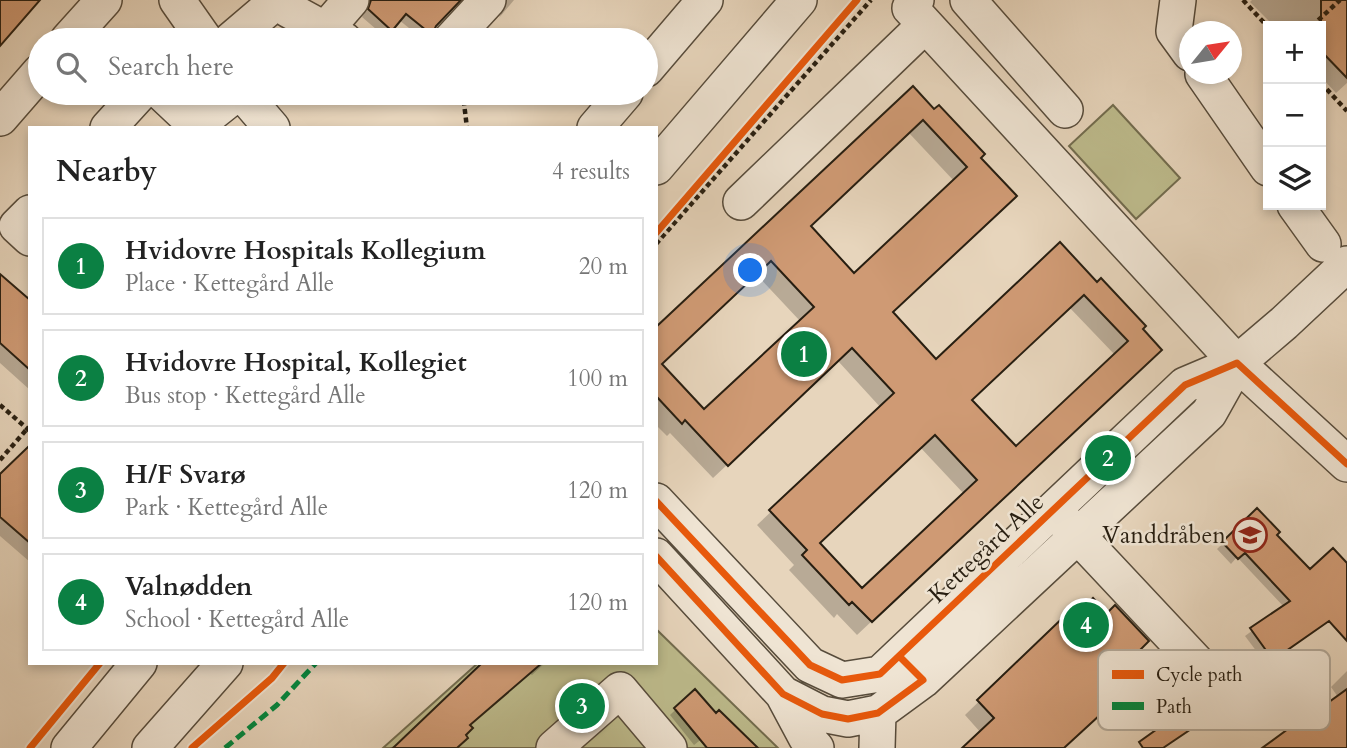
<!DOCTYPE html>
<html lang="en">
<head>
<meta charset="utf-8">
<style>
	body { margin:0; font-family:Cardo,serif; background:#f6f6f6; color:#222 }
	.controls { position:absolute; right:21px; top:21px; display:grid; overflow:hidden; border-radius:0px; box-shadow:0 4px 10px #0003 }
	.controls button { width:63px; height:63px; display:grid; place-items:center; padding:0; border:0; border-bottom:2px solid #e0e0e0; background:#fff; color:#222; font:35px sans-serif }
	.compass { position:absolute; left:1179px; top:21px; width:63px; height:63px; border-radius:50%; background:#fff; box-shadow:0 4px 10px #0003; rotate:60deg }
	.you { position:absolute; left:751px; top:271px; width:24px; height:24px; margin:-18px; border:5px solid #fff; border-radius:50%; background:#1a73e8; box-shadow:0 0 0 10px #1a73e833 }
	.badge { display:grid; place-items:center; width:46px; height:46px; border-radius:50%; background:#0b8043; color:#fff; font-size:23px; font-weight:700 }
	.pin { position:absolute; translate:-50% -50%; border:4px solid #fff; box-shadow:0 2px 7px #0006 }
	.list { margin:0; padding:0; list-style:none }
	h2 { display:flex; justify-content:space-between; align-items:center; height:91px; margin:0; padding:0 28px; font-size:30px }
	h2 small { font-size:23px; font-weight:400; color:#767676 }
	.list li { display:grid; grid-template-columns:46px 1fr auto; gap:21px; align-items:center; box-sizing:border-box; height:98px; margin:0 14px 14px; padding:0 14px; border:2px solid #e0e0e0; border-radius:0px }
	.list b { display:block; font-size:26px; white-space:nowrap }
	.list p { margin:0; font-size:23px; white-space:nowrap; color:#767676 }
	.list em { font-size:23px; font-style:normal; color:#767676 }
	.icon { flex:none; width:38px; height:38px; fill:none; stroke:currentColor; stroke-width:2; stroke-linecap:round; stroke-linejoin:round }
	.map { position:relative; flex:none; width:1347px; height:748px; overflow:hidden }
	.search { position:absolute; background:#fff; box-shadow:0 4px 10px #0003; left:28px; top:28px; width:630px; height:77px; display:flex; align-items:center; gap:18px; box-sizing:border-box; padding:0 24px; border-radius:38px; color:#767676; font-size:26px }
	.panel { position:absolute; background:#fff; box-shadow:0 4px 10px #0003; left:28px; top:126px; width:630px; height:539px; border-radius:0px }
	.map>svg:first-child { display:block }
	.green { fill:#bdbb8c; stroke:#726c4e; stroke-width:2 }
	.shadow { fill:#0003; fill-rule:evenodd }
	.building { fill:#cf9a74; stroke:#271e11; stroke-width:2; fill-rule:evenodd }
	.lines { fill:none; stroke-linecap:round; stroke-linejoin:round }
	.minor-casing { stroke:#574c3c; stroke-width:38 }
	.path { stroke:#271e11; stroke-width:4.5; stroke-dasharray:5 3.5; stroke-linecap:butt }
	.minor { stroke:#efe4d3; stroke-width:35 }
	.quiet { stroke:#00873e; stroke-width:5; stroke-dasharray:10 5; stroke-linecap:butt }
	.cycleway-casing { stroke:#efe4d3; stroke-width:11 }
	.cycleway { stroke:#e8590c; stroke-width:7 }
	.labels { text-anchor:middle; stroke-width:5; stroke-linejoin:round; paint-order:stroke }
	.poi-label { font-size:24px; fill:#271e11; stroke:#efe4d3; text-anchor:end }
	.street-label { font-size:24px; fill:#271e11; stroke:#efe4d3 }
	.key { fill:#efe4d3; stroke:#b3a999; stroke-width:2 }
	.key-label { font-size:19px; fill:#271e11 }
</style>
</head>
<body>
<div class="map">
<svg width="1347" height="748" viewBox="0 0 1347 748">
	<rect width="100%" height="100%" fill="#e7d5bc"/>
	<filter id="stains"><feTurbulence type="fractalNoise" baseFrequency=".00286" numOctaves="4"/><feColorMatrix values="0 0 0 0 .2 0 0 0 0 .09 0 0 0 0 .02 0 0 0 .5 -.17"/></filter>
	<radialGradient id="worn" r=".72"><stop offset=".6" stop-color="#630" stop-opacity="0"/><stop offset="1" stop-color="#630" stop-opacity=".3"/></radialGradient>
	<path class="green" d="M1113,105L1180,178L1136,219L1069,146Z
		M656,629L778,748H383L478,663H656Z"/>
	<path class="shadow" d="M363,0H458L424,40L399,20L384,36L362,17L365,11Z
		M500,0H514L499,18L501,14Z
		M1252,0H1347V83L1336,93L1321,77V26H1274L1250,2Z
		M913,88L934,111L983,154L891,313L936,361L1060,245L1140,329L1146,364L857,635L837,614L834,618L789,570L794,565L757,525L881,408L838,361L713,478L670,433L667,436L656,425V329ZM909,133L954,181L854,275L809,226ZM756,274L800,321L704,412L660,364ZM1069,307L1115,355L1016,448L970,400ZM920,447L964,494L862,591L818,544Z
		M0,276L25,299L30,294V390L0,363Z
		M30,449V562L0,536V475Z
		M1257,511L1275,535L1310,572L1347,566V608L1266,664L1245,636L1284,607L1237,557L1231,564L1217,549Z
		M1073,610L1077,615L1138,649L1143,683L1115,709L1110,704L1063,748H966L981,733L965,715Z
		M486,663H545L532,675L529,673L468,725L455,748H390L395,745L397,747Z
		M1347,671V748H1266L1338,697L1331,687Z
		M695,691L716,715L756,748H712L703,738L694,745L670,715Z"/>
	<path class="building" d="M0,0H40L0,46Z
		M371,0H461L436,26L432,35L406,14L392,31L368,9Z
		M1321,0H1347V78L1321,51Z
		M913,86L934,109L939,105L985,154L981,158L1017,196L893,312L936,359L1060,242L1097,282L1101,278L1146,326L1143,329L1162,350L872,622L852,602L849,605L802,555L807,550L769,510L894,393L852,348L728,466L685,420L682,424L656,396V327ZM923,120L967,167L854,273L811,226ZM771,261L814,307L704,409L662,364ZM1084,295L1128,341L1016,446L972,400ZM935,435L977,480L862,588L820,543Z
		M0,274L30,300V370L0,343Z
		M30,445V543L0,517V474Z
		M1257,508L1280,532L1277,535L1310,569L1333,548L1347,563V641L1329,621L1273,660L1250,628L1290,601L1245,553L1238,559L1222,542Z
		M1093,598L1107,613L1115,605L1149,641L1141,649L1159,669L1130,697L1125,692L1064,748H962L994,718L977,700L1073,608L1077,613Z
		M482,663H542L470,725L473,728L466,735L468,738L457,748H393Z
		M695,689L716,713L719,710L758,748H707L674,708Z
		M1347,689V748H1262L1303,718L1304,720Z
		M1191,705L1203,721L1163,748H1143L1139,742Z"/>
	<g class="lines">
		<g class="minor-casing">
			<path id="minor" d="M177,0L205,40
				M279,0L289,10L344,40
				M916,0L910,8L1237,363L1347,464
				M968,0L1065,110
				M1178,0L1174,31L1190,53
				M325,30L351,0
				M68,40L104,0
				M231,40L278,0
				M451,40L488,0
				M646,69L705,0
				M1203,74L1268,168
				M162,93L196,125
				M242,93L272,128
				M0,118L40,72
				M108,128L140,93
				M193,128L237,93
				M595,128L625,93
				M656,167L799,0
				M741,202L925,25
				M1295,205L1323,244
				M30,213L17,226L30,238
				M656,501L810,665L842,680L880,674L1185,385L1237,363L1284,323L1347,264
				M1063,520L1199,665
				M656,556L783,694L822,714L848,719L878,713L923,680L1209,413L1237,363
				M783,694L806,737L816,748
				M69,748L139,663
				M150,748L225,663
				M554,748L620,690L669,748
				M877,748L878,713"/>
		</g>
		<path class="path" d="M1243,0L1268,27
			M1312,26L1340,0
			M1321,83L1347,111
			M461,93L463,95L467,128
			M656,244L871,0
			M0,405L30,431
			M0,460L27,429"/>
		<use href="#minor" class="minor"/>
		<path class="quiet" d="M225,748L277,705L316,663"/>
		<g class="cycleway-casing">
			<path id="cycleway" d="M656,233L857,0
				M656,501L810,665L842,680L880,674L1185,385L1237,363L1347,464
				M656,556L783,694L822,714L848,719L878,713L923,680L899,656
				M30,748L100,663
				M192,748L272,678L284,663"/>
		</g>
		<use href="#cycleway" class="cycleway"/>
	</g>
	<defs>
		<g id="school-ring" transform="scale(1.75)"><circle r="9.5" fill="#efe4d3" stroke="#8f2418" stroke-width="1.5"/><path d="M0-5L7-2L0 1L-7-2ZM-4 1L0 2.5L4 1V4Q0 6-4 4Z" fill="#8f2418"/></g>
	</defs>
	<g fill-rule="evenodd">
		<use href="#school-ring" x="1250" y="535"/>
	</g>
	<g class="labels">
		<g class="poi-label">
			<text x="1226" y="543">Vanddråben</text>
		</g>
		<g class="street-label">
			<text transform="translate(986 548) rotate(-43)" y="8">Kettegård Alle</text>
		</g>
	</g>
	<rect x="1098" y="650" width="232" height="80" rx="10" class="key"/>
	<rect x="1112" y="670" width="32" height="9" fill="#e8590c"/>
	<rect x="1112" y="702" width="32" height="8" fill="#00873e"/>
	<g class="key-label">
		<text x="1156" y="681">Cycle path</text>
		<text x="1156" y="713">Path</text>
	</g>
	<rect width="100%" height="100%" filter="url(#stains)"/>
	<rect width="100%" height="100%" fill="url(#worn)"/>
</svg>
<div class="controls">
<button>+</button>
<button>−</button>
<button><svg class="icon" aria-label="layers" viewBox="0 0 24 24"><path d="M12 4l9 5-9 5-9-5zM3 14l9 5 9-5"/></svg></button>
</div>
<svg class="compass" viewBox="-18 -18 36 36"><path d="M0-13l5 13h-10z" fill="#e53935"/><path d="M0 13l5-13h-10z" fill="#767676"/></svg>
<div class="you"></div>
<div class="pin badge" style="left:804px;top:354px">1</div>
<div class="pin badge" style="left:1108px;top:458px">2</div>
<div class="pin badge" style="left:582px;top:706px">3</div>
<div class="pin badge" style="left:1086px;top:625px">4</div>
<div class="search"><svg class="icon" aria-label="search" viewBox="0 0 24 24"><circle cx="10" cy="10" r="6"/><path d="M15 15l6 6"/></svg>Search here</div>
<section class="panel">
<h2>Nearby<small>4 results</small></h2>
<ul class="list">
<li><span class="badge">1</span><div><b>Hvidovre Hospitals Kollegium</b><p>Place · Kettegård Alle</p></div><em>20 m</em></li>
<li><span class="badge">2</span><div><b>Hvidovre Hospital, Kollegiet</b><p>Bus stop · Kettegård Alle</p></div><em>100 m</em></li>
<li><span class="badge">3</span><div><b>H/F Svarø</b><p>Park · Kettegård Alle</p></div><em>120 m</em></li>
<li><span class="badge">4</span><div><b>Valnødden</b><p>School · Kettegård Alle</p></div><em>120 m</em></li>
</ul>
</section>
</div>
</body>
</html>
